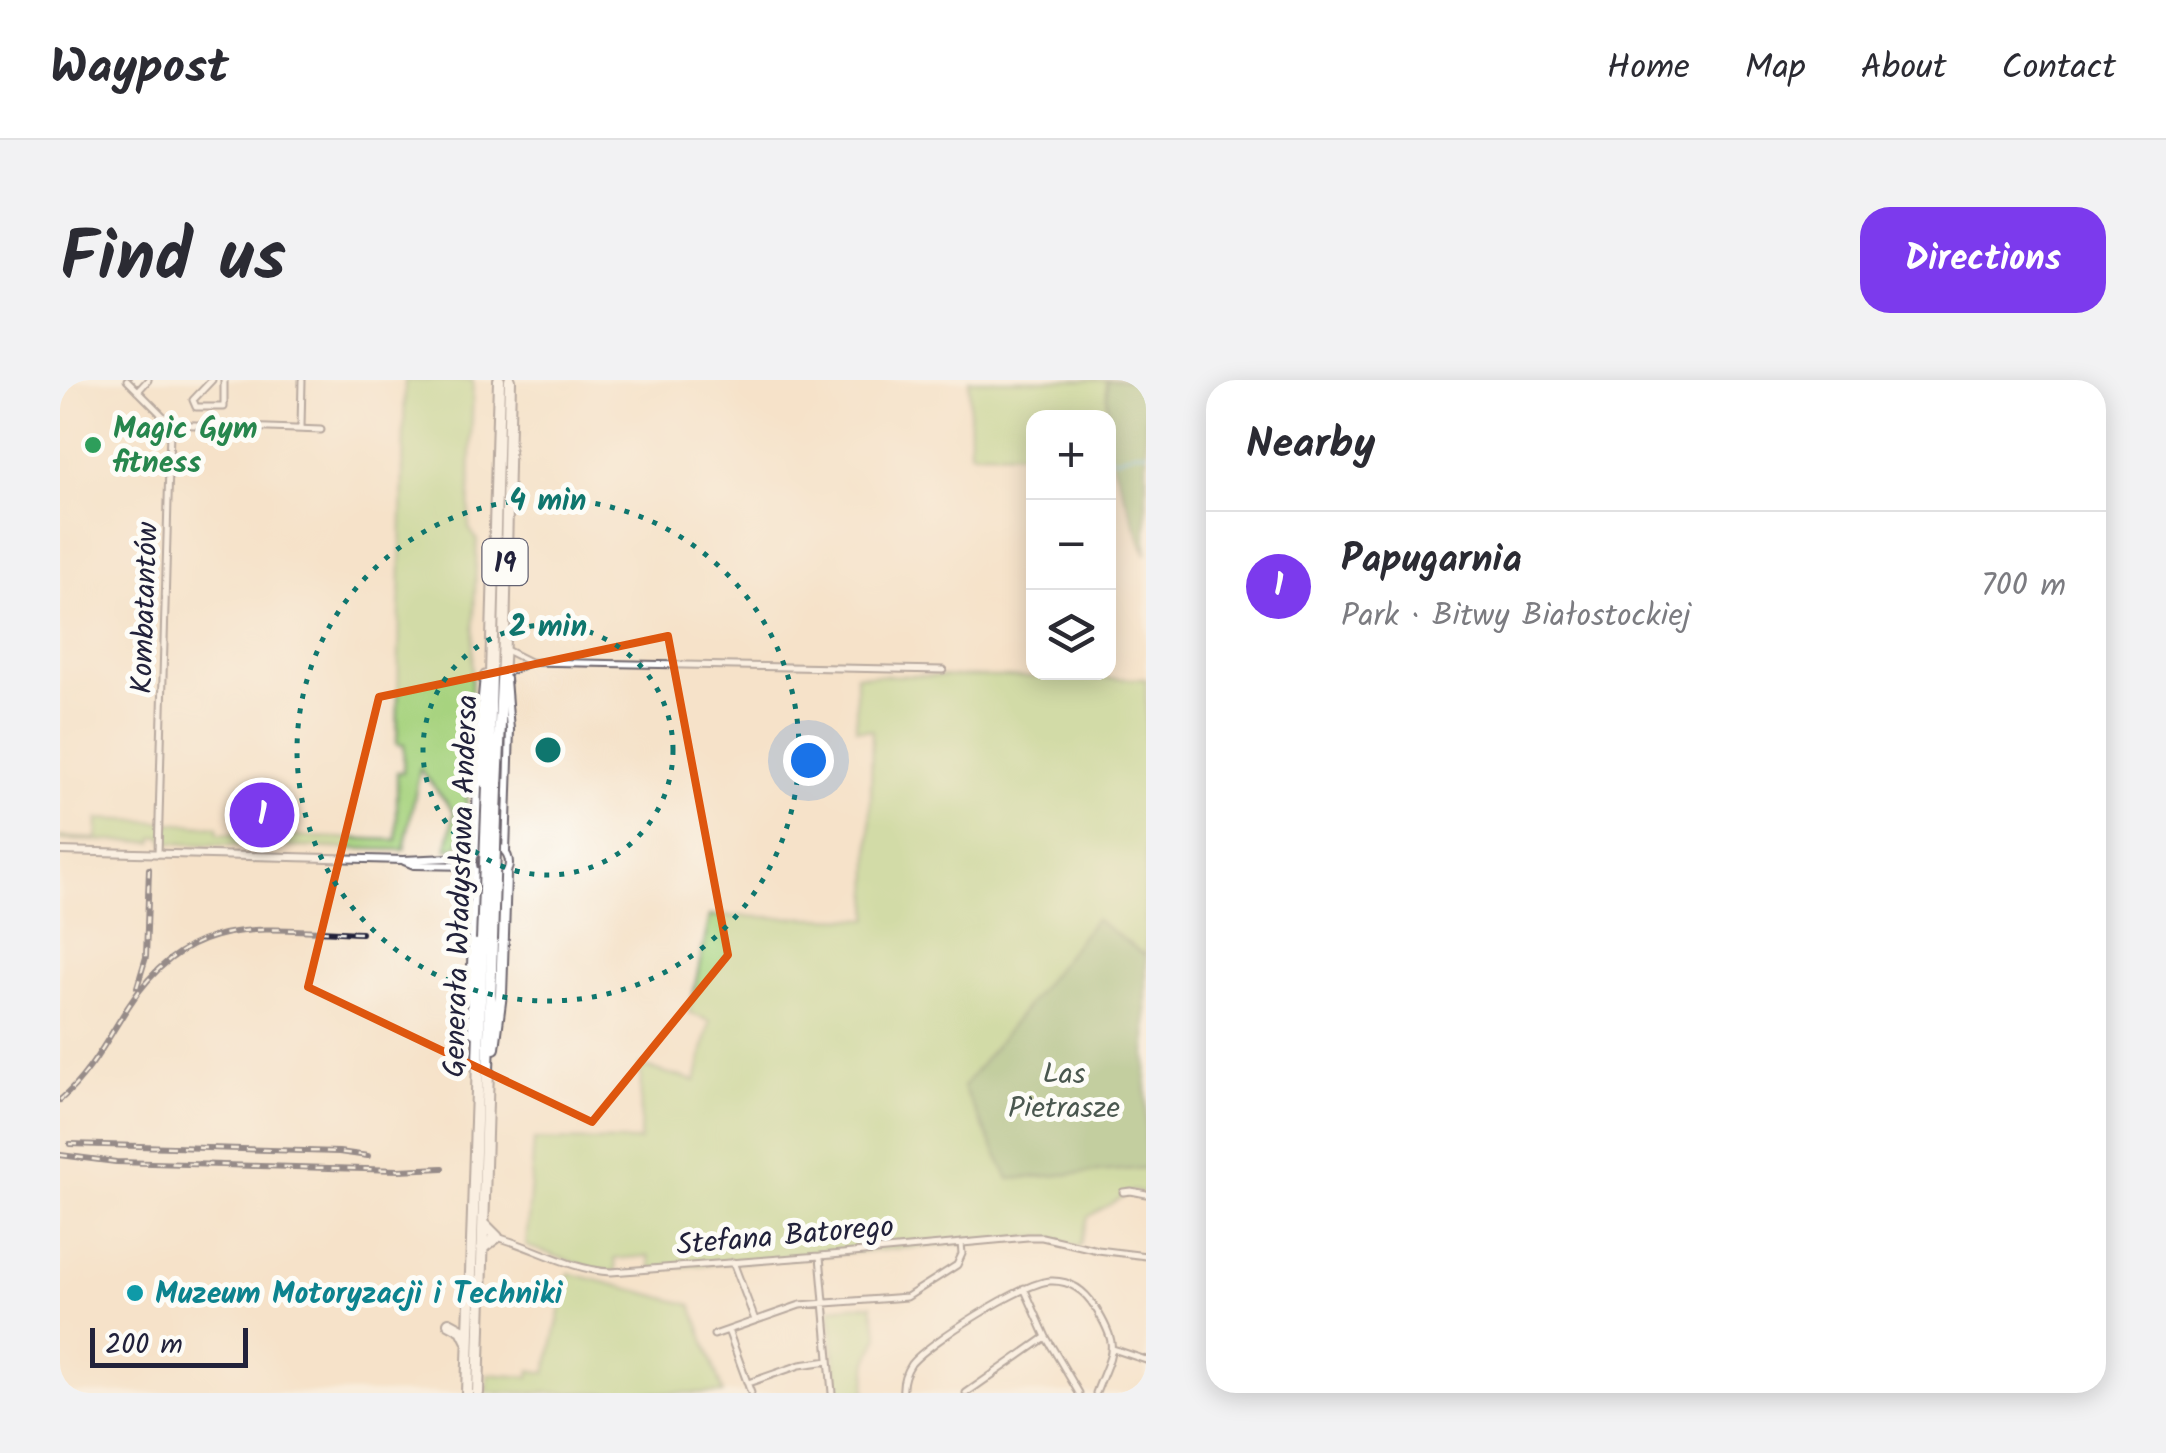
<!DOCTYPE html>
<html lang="en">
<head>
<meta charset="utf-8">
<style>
	body { margin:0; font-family:Kalam,sans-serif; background:#f2f2f3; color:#2b2b33 }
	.controls { position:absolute; right:30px; top:30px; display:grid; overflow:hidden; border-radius:20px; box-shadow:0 5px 25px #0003 }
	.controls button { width:90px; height:90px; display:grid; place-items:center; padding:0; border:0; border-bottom:2px solid #e1e1e2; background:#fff; color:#2b2b33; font:50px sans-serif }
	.scale { position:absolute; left:30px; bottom:25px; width:158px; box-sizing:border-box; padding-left:10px; border:5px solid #22223b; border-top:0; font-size:28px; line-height:35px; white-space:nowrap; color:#22223b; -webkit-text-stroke:8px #fdfcf7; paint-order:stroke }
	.you { position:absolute; left:748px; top:380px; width:35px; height:35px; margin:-25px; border:8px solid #fff; border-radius:50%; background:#1a73e8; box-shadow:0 0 0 15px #1a73e833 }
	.badge { display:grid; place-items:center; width:65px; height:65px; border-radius:50%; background:#7c3aed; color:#fff; font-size:32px; font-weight:700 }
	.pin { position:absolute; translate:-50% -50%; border:5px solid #fff; box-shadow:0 2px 10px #0006 }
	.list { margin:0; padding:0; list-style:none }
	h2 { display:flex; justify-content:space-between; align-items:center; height:130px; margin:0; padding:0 40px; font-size:42px }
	h2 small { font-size:32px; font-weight:400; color:#7c7c81 }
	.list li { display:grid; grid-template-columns:65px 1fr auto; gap:30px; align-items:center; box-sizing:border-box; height:150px; padding:0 40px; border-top:2px solid #e1e1e2 }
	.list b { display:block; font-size:38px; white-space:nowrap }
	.list p { margin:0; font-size:32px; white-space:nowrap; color:#7c7c81 }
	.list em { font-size:32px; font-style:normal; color:#7c7c81 }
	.icon { flex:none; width:55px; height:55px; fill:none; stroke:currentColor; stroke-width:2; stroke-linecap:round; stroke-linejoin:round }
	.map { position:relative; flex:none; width:1086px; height:1013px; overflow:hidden; border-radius:30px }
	header { display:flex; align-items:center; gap:60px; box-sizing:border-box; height:140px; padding:0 50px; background:#fff; border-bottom:2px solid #e1e1e2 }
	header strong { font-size:48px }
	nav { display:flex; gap:55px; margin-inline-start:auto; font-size:35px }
	.intro { display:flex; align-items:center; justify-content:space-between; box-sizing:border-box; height:240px; padding:0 60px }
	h1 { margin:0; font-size:70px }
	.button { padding:25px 45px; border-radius:30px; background:#7c3aed; color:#fff; font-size:35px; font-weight:700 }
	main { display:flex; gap:60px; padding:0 60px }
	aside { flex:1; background:#fff; border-radius:30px; box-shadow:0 5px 25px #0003 }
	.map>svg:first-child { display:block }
	.green { fill:#a7d37f; stroke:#647a5d; stroke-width:2.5 }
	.forest { fill:#85b56e; stroke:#546c54; stroke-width:2.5 }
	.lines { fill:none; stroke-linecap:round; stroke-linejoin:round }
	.stream { stroke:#64bae1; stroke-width:2.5 }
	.minor-casing { stroke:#6c656d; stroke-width:9 }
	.tertiary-casing { stroke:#6c656d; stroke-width:10 }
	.trunk-casing { stroke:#6c656d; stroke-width:14 }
	.minor { stroke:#fff; stroke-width:5 }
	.tertiary { stroke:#fff; stroke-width:6 }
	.trunk { stroke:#fff; stroke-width:10 }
	.rail-casing { stroke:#22223b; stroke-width:6 }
	.rail { stroke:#fdfcf7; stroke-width:2.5; stroke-dasharray:8; stroke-linecap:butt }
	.trunk-bridge-casing { stroke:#6c656d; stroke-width:14; stroke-linecap:butt }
	.trunk-bridge { stroke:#fff; stroke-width:10 }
	.marked { fill:none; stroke:#de560e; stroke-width:8; stroke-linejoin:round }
	.ring { fill:none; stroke:#0f766e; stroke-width:5; stroke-dasharray:5 10 }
	.leisure-dot { fill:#2e9e5b; stroke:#fdfcf7; stroke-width:4 }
	.culture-dot { fill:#0f9aa8; stroke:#fdfcf7; stroke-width:4 }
	.labels { text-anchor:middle; stroke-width:10; stroke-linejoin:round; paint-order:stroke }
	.shield { fill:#fdfcf7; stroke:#646373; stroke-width:2.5 }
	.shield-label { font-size:28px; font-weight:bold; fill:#22223b }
	.leisure-label { font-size:30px; font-weight:bold; fill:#27864d; stroke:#fdfcf7; text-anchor:start }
	.street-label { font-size:30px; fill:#22223b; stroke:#fdfcf7 }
	.park-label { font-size:30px; fill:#4a574f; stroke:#fdfcf7 }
	.culture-label { font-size:30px; font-weight:bold; fill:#0d838f; stroke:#fdfcf7; text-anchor:start }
	.centre { fill:#0f766e; stroke:#fdfcf7; stroke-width:5 }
	.ring-label { font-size:30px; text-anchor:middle; font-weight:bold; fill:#0f766e; stroke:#fdfcf7; stroke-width:10; stroke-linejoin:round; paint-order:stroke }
</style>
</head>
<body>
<header>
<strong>Waypost</strong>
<nav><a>Home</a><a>Map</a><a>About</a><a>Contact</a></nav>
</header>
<div class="intro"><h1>Find us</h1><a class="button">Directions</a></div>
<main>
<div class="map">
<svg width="1086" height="1013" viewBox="0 0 1086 1013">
	<rect width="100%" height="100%" fill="#fdfcf7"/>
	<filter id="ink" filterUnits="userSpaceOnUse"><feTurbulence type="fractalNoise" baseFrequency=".01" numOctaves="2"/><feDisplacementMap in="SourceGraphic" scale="20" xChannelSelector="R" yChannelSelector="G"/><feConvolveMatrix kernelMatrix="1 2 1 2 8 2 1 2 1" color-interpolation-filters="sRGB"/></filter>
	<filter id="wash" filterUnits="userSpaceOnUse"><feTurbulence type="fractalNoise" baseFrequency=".0048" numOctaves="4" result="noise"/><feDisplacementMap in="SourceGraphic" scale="40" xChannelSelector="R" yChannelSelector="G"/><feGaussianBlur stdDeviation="2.25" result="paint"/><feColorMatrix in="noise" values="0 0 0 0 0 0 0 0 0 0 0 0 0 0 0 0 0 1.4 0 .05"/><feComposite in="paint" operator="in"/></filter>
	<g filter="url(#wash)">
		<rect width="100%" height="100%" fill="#f5e2c9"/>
		<path class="green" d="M345,0H413L409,148L417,160L406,445L398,466L387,470L394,432L360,389L344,470L125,464L104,462L103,456L94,457L93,462L0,460V457L37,459L38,439L86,441L157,447L158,454L337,460V392H343L344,365L337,364Z
			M909,0H1046L1048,37L974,38L973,73L910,72Z
			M796,295L1086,299V577L903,707L950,799L1086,788V814L1073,811L1028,837L1020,867L983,857L592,889L589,876L555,879L556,892L539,891L466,866L474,760L580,761L581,686L636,701L650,641L629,633L650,536L809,539L812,350L796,349Z
			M509,893L632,925L663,1013H427L428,994L469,997L470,990L486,993Z
			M812,924L819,956L808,981L805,1013H778L770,928Z"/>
		<path class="forest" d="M1047,0H1086V175L1049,73Z
			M1035,539L1086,576V788L949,799L903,707Z"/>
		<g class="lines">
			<path class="stream" d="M1051,76L1056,79L1076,71L1086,72"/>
		</g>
	</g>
	<g filter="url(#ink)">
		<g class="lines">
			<g class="minor-casing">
				<path id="minor" d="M67,0L107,40L110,50L98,474
					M152,0L133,20L136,27H164V0
					M78,11L88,0
					M109,44L261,50
					M241,47L242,0
					M446,270L470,282L883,290
					M446,293L470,282
					M1063,812L1071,811L1086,814
					M437,857C476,868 511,890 551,892L760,876L968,857H982L1038,870L1086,876
					M760,876L772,1013
					M673,882L695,940
					M964,908L986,957L1019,1013
					M668,950L691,1013
					M654,955L740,925L847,917L897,885L902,874L901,863
					M1053,969L1086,980
					M688,1003L740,985L769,981
					M843,1013C842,1002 845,993 851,984C868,963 964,902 990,901C1010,900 1025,911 1035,927C1061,969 1052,970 1036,1013
					M906,1013L986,957"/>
			</g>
			<g class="tertiary-casing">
				<path id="tertiary" d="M413 483a18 18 0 1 1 36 0a18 18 0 1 1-36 0Z
					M0,471L343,480L413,477
					M446,472L450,350L446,299
					M344,481L354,485L413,486"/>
			</g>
			<g class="trunk-casing">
				<path id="trunk" d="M428,406L439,0
					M437,407L444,259L450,0
					M417,471L420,359L426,296
					M414,652L412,617L416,493
					M434,668L441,614L445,495
					M422,868L437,857L424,844
					M389,943L402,950L408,962
					M407,1013L422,560
					M418,1013L432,560"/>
			</g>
			<use href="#minor" class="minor"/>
			<use href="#tertiary" class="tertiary"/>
			<use href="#trunk" class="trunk"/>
			<g class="rail-casing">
				<path id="rail" d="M77,607L86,577L89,489
					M0,720C30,695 47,659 68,627C130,531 201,550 301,553
					M10,764L279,772L308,776
					M0,775L56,782L339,790L383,788"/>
			</g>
			<use href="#rail" class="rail"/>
			<g class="trunk-bridge-casing">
				<path id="trunk-bridge" d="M422,560L428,406
					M432,560L437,407"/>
			</g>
			<use href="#trunk-bridge" class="trunk-bridge"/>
		</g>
	</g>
	<path d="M0 0H1086V1013H0ZM608,256L668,575L532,742L248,607L319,317Z" fill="#f5e2c9" fill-opacity=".55" fill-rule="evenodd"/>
	<path class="marked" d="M608,256L668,575L532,742L248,607L319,317Z"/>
	<g class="ring">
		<circle cx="488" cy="370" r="125"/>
		<circle cx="488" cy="370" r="251"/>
	</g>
	<circle class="leisure-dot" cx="33" cy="65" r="10"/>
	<circle class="culture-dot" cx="75" cy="913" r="10"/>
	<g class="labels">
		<rect class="shield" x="422.5" y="159" width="45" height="46" rx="8"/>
		<g class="shield-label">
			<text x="445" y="192">19</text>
		</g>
		<g class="leisure-label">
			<text x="53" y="58">Magic Gym<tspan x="53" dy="34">fitness</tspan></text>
		</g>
		<g class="street-label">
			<text transform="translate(84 228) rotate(-88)" y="10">Kombatantów</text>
			<text transform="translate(400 506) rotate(-88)" y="10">Generała Władysława Andersa</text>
			<text transform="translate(725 855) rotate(-5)" y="10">Stefana Batorego</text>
		</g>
		<g class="park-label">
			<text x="1004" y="703">Las<tspan x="1004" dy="34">Pietrasze</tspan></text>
		</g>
		<g class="culture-label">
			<text x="95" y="923">Muzeum Motoryzacji i Techniki</text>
		</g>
	</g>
	<circle cx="488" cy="370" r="15" class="centre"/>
	<g class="ring-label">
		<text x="488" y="130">4 min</text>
		<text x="488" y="256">2 min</text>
	</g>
</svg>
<div class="controls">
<button>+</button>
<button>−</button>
<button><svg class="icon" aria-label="layers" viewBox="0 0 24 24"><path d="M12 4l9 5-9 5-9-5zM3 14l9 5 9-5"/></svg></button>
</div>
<div class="scale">200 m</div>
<div class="you"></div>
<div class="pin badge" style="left:202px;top:435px">1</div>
</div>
<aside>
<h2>Nearby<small></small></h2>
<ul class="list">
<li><span class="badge">1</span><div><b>Papugarnia</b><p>Park · Bitwy Białostockiej</p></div><em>700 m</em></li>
</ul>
</aside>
</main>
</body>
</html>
